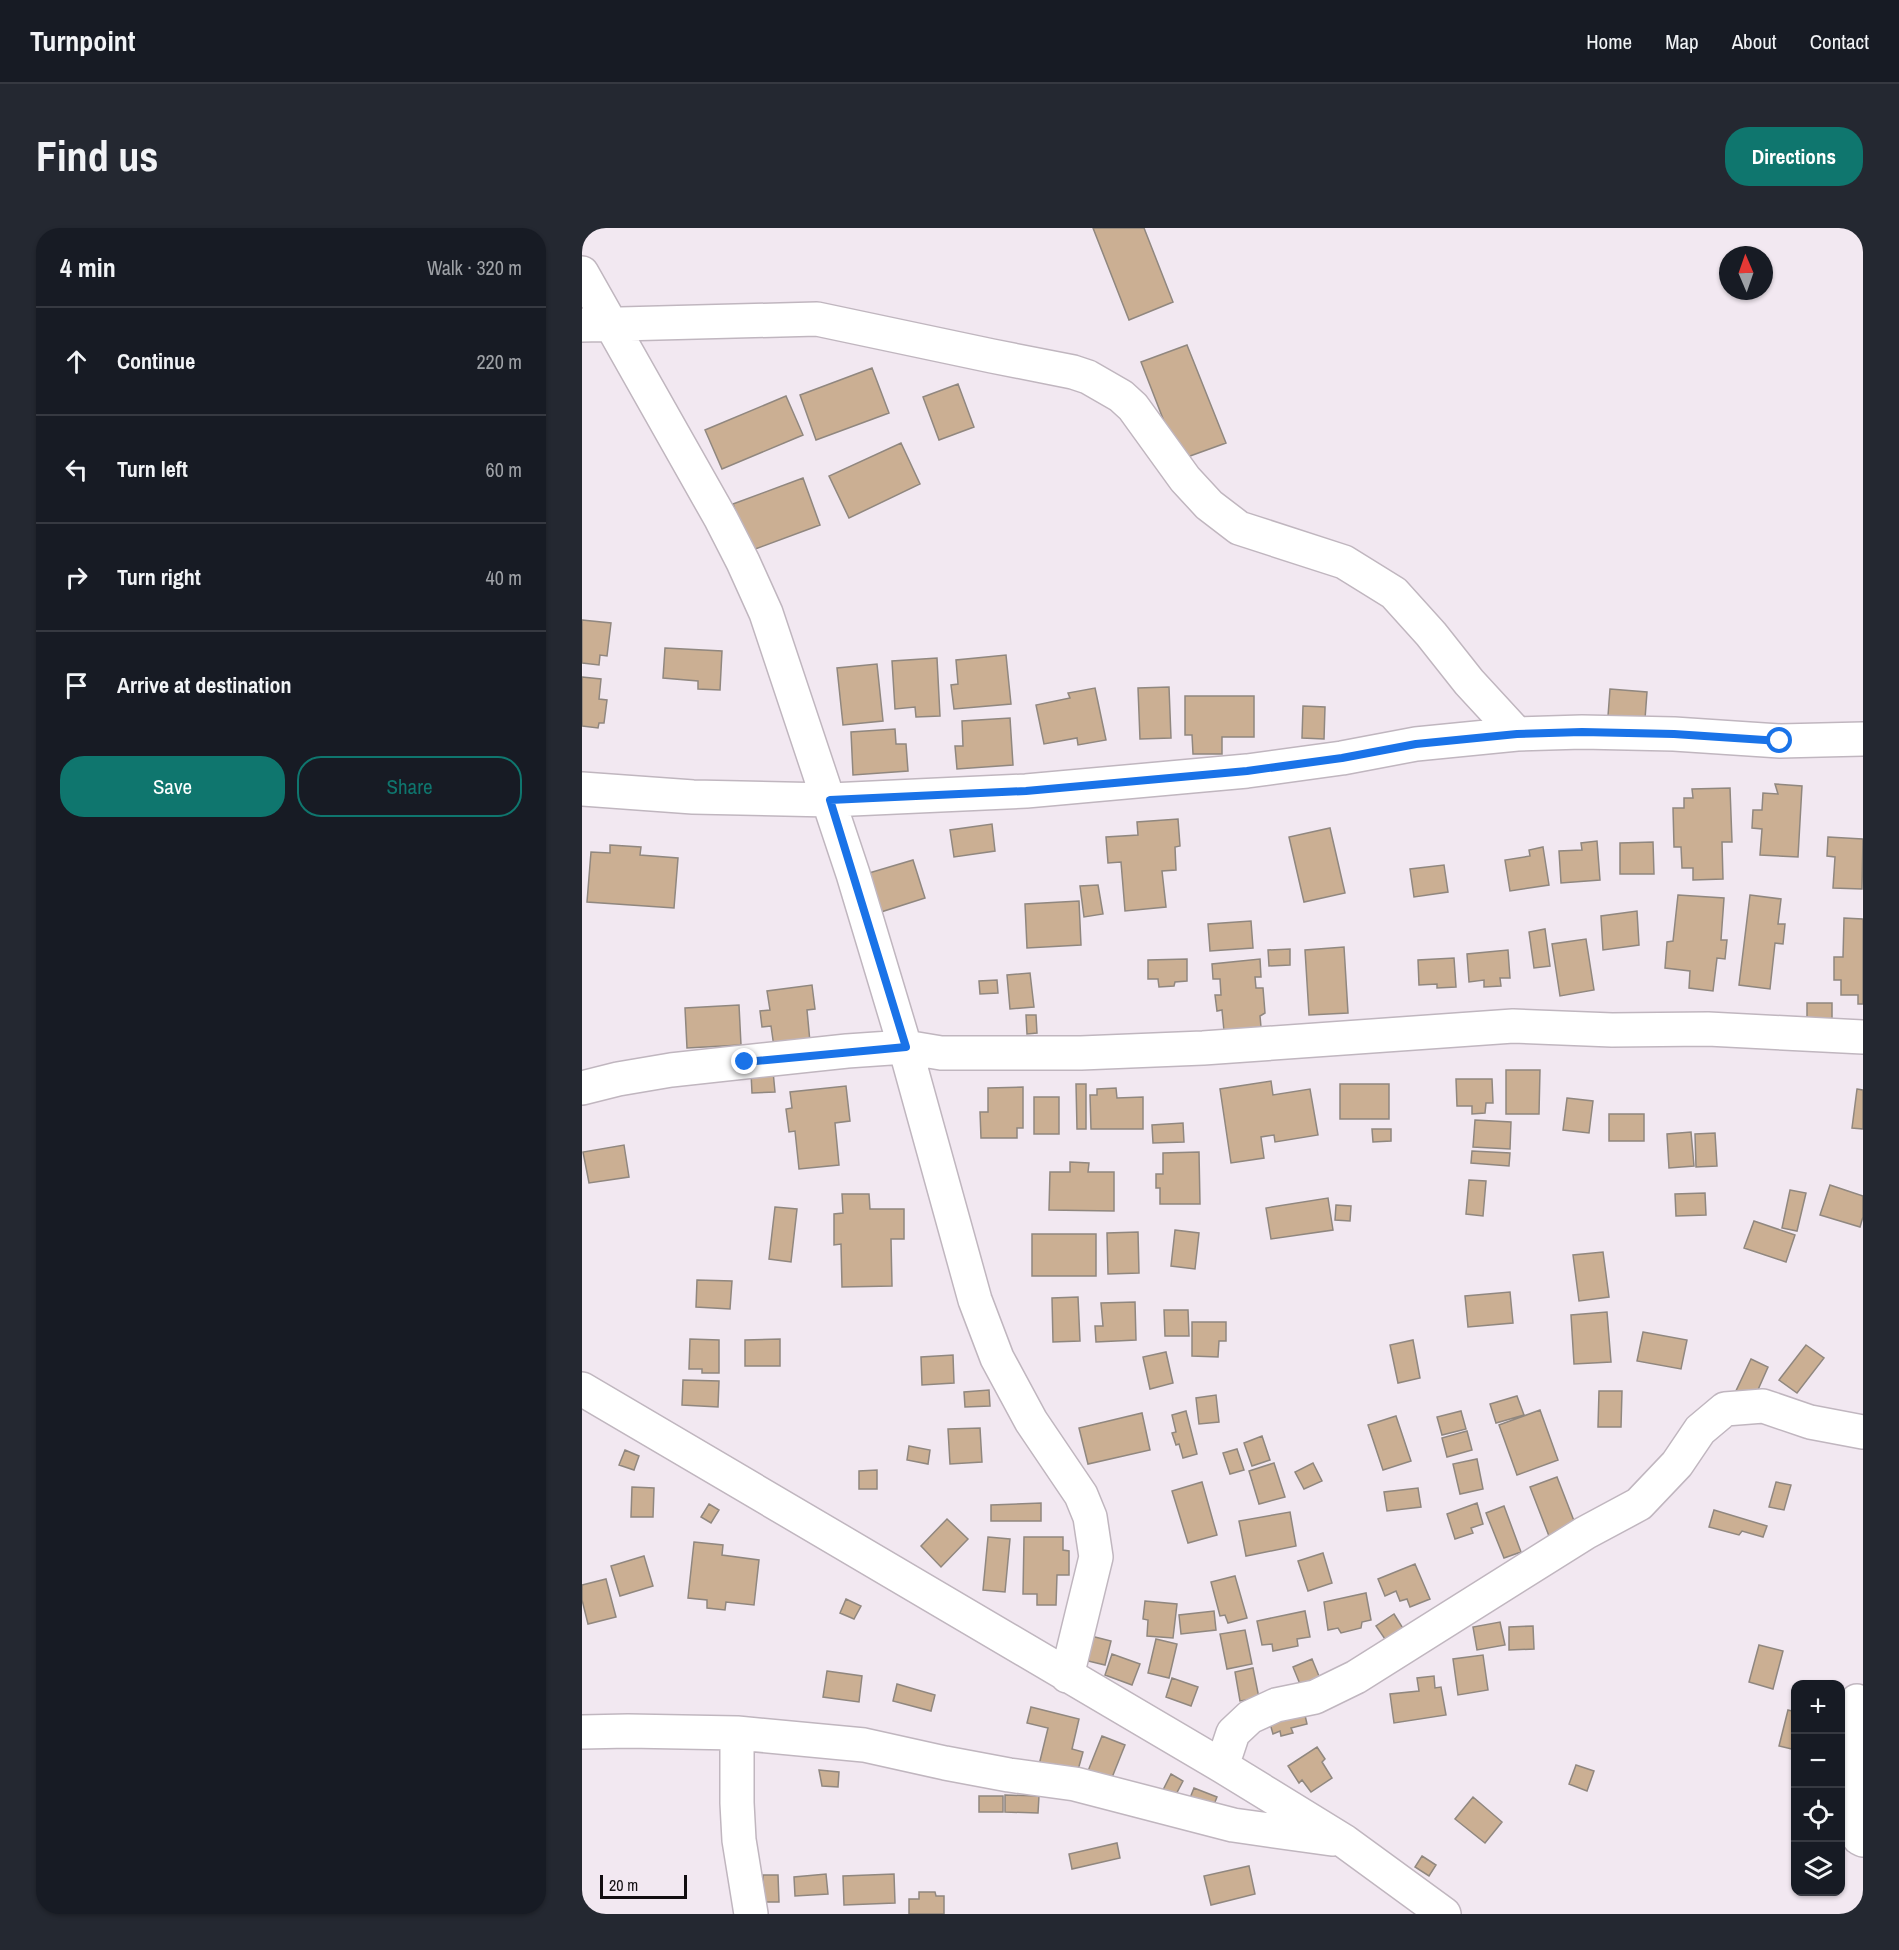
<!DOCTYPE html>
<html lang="en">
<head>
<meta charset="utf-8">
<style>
	body { margin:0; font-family:"Archivo Narrow",sans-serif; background:#242831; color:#f1f3f6 }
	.controls { position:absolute; right:18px; bottom:18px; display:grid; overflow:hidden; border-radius:12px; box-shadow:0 2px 4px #0004 }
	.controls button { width:54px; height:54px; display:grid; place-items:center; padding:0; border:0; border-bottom:2px solid #363941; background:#171b24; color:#f1f3f6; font:30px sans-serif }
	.compass { position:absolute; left:1137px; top:18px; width:54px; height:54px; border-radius:50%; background:#171b24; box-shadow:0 2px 4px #0004; rotate:358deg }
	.scale { position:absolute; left:18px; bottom:15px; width:87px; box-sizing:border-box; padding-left:6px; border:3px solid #110d10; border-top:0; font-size:16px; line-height:21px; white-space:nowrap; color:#110d10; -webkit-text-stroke:4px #f2e8f1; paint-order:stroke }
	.stop { position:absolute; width:18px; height:18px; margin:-14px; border:4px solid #1a73e8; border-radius:50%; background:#fff }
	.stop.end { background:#1a73e8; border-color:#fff; box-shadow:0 2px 6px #0008 }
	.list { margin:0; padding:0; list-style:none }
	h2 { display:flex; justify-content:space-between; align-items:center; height:78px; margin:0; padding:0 24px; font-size:26px }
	h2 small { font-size:20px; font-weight:400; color:#9ea1a6 }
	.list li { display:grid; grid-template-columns:39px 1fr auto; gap:18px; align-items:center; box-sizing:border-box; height:108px; padding:0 24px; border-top:2px solid #363941 }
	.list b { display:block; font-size:22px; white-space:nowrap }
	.list em { font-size:20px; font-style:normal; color:#9ea1a6 }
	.actions { display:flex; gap:12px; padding:18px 24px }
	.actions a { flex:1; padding:14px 0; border:2px solid #0f766e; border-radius:24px; text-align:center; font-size:21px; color:#0f766e }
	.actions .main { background:#0f766e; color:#fff }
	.icon { flex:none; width:33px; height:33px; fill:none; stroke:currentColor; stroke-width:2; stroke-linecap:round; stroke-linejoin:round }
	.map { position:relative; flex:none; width:1281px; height:1686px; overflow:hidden; border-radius:24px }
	header { display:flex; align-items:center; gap:36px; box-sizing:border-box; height:84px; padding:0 30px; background:#171b24; border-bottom:2px solid #363941 }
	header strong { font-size:28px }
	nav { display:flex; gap:33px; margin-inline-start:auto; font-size:21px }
	.intro { display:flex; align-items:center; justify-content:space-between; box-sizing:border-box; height:144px; padding:0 36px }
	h1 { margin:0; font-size:42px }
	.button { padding:15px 27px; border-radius:24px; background:#0f766e; color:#fff; font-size:21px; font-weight:700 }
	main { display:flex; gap:36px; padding:0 36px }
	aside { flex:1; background:#171b24; border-radius:24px; box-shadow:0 2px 4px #0004 }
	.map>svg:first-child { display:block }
	.building { fill:#cbaf93; stroke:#90877f; stroke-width:1.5 }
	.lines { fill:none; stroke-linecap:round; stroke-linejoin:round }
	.minor-casing { stroke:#c0b6bf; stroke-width:36 }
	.minor { stroke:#fff; stroke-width:33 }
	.route { stroke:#1a73e8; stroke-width:8 }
</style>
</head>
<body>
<header>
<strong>Turnpoint</strong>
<nav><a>Home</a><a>Map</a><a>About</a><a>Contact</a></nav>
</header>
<div class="intro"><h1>Find us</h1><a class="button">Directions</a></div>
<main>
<aside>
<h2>4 min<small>Walk · 320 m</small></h2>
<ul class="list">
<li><svg class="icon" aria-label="ahead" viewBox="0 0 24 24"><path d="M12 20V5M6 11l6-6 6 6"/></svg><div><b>Continue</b></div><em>220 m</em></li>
<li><svg class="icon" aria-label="left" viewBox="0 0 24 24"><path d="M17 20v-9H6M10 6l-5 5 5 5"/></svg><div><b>Turn left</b></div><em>60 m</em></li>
<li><svg class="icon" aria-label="right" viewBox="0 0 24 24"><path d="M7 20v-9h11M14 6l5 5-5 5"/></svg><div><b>Turn right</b></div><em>40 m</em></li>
<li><svg class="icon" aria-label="arrive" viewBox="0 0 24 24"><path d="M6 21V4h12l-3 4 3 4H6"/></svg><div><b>Arrive at destination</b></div></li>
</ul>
<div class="actions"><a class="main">Save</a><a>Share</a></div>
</aside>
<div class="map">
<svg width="1281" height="1686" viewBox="0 0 1281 1686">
	<rect width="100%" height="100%" fill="#f2e8f1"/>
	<path class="building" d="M511,0H562L591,74L547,92Z
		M605,117L644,215L597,232L559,134Z
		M290,140L307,185L234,212L218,167Z
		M376,156L392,199L357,212L341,169Z
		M204,168L221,207L140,241L123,202Z
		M319,215L338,256L267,290L247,248Z
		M221,250L238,297L168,323L151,276Z
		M0,392L29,395L25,428L18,427L17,437L0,435Z
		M83,420L140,423L138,462L116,461V453L81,450Z
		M424,427L429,476L372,481L369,457L376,456L374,432Z
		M355,430L358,488L334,489L333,479L313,481L310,433Z
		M295,436L301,493L261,497L255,440Z
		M0,449L19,451L17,471L25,472L22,495H17L16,500L0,498Z
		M587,459L589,510L558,511L556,460Z
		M513,460L524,512L496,517L495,510L462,516L454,477L488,470L486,465Z
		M1028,461L1065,464L1063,491L1026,488Z
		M603,468H672V509H640V526H611L610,507H603Z
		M721,478L743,479L742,511L720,510Z
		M428,490L431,537L375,541L373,518H381L380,493Z
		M313,501L314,516H324L326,543L271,547L269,504Z
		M1193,556L1220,558L1216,629L1178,627L1180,601L1170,600L1171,582H1180L1181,565L1196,566Z
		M1148,560L1150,614H1140L1141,651L1111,652V640H1100L1099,619H1092L1091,580H1102V570H1111L1110,561Z
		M596,591L598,618L593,619L594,642L580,643L584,679L543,683L539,634L526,635L524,609L556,607L555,594Z
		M410,596L413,623L372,629L368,602Z
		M748,600L763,665L722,674L707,609Z
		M1246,609L1281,611L1280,661L1251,660L1253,629L1245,628Z
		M1015,613L1018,652L979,655L977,623L1000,622L999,615Z
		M1071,614L1072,646H1038V615Z
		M28,617L59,619L58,627L96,630L92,680L5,674L9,624L28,625Z
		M961,619L967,657L928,663L923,632L948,628L947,622Z
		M331,632L343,670L299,684L287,645Z
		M862,637L866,664L832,669L828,641Z
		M516,657L521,686L502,689L498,658Z
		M1096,667L1142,670L1139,712H1145L1143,731L1135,730L1131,763L1107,760L1108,743L1083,740L1085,714L1091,713Z
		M1168,667L1199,671L1196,696H1203L1201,716L1193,715L1188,761L1157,757Z
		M497,673L499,717L445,720L443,676Z
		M1055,683L1057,717L1021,722L1019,688Z
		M1262,690L1281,691V776H1276V767H1259V752H1252V729H1261Z
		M669,693L671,720L628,723L626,696Z
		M963,701L968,738L952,740L947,704Z
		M1004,711L1012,762L978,768L970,716Z
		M762,719L766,785L727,787L723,722Z
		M708,721V737L687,738L686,722Z
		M926,722L928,750H918L919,758L902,759V752L887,754L885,726Z
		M872,730L874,759L855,760V756L837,757L836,732Z
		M605,731V753L593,754L592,758L577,759L576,751H566V732Z
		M678,731L679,749H673L674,760H681L683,785L678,788L679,799L642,803L640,782L635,783L633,767H639L638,751H631L630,736Z
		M448,745L452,779L428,781L425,747Z
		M415,752L416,765L398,766L397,753Z
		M230,757L233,781L225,782L228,814L192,819L189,798L180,799L178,783L188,782L185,763Z
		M1225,775H1250V793L1225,792Z
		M157,777L159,817L105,820L103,780Z
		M444,787H454L455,805L445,806Z
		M924,842H958L957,886H924Z
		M191,843L193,864L170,865L169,845Z
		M874,851H910L911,875H904L903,885L890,886V878H875Z
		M689,853L691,867L728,861L736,907L693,914L692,907L679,909L682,930L649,935L638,861Z
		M494,856H504V901H495Z
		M758,856H807V891H758Z
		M264,858L268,893L253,895L257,937L217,941L213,903L207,904L204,881L210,880L208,864Z
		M441,859V900H435V910H399L398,884H406V860Z
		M534,860L535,870L561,869V901H509L508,867H515V861Z
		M1275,861L1281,862V901L1270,900Z
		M452,869H477V906H452Z
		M985,870L1011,873L1007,905L981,902Z
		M1027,886H1062V913H1027Z
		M893,892L929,894L928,921L891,919Z
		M601,895L602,914L571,915L570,897Z
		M790,901H809V913L791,914Z
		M1109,904L1112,938L1087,940L1085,906Z
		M1133,905L1135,938L1114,939L1113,906Z
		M42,917L47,949L7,955L1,924Z
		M890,923L928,925L927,938L889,935Z
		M617,924L618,976H578V960H574V946H581V925Z
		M488,934L507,935L506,944H532V983L467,982L468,944H488Z
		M887,952L904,953L901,988L884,986Z
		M1248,957L1281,968V989L1278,999L1238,987Z
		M1208,962L1224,965L1215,1003L1200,1000Z
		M1123,965L1124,987L1094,988L1093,966Z
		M260,966H287L288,981H322V1011H309L310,1058L260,1059L259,1016L252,1017V986L261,985Z
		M746,970L751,1002L689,1011L684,980Z
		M754,977L769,978L768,993L753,992Z
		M193,979L215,981L209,1034L187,1031Z
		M1172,993L1213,1007L1204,1034L1162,1020Z
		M593,1002L617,1005L613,1041L589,1038Z
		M556,1004L557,1045L526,1046L525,1005Z
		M450,1006H514V1048H450Z
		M1021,1024L1027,1069L997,1073L991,1027Z
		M115,1052L150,1053L148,1081L114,1079Z
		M928,1064L931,1095L886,1099L883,1068Z
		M496,1069L498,1113L471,1114L470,1070Z
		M553,1074L554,1112L514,1114L513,1098H521L519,1075Z
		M582,1082H606L607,1108H583Z
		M1025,1084L1029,1134L992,1136L989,1087Z
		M610,1094H644V1113H637L636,1129L610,1128Z
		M1061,1104L1105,1112L1099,1141L1055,1133Z
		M108,1111L137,1112V1145H120V1141H107Z
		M198,1111V1138H163V1112Z
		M831,1112L838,1150L816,1155L808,1117Z
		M1224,1117L1242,1130L1215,1165L1197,1152Z
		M584,1124L591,1155L568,1161L561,1129Z
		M371,1127L372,1155L340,1157L339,1129Z
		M1169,1131L1186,1139L1171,1173L1153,1165Z
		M101,1152L137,1153L136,1179L100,1177Z
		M407,1162L408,1178L383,1179L382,1164Z
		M1017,1163H1040L1039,1199H1016Z
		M634,1167L637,1194L617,1196L614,1170Z
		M935,1168L942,1187L914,1195L908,1176Z
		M958,1182L976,1232L935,1247L917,1197Z
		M604,1183L615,1226L601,1230L597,1216L594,1217L590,1205L594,1204L590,1187Z
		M879,1183L884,1201L860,1207L855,1189Z
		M560,1185L568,1222L506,1236L497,1200Z
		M814,1188L829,1233L801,1242L786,1197Z
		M398,1200L400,1234L368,1236L366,1201Z
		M885,1203L890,1222L865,1229L860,1210Z
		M680,1208L688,1232L670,1238L662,1215Z
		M327,1218L348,1222L346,1236L325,1232Z
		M655,1221L662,1242L648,1246L641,1225Z
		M43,1222L57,1228L52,1242L37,1237Z
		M895,1231L901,1261L878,1266L871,1236Z
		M692,1235L703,1269L677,1276L667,1243Z
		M731,1235L740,1253L722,1261L713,1244Z
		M295,1242V1261H277V1243Z
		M975,1249L994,1298L967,1308L948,1259Z
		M620,1254L635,1307L606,1315L590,1263Z
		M1194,1254L1209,1257L1202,1282L1187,1279Z
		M50,1259L72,1260L71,1289H49Z
		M836,1260L839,1279L805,1283L802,1264Z
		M459,1275V1293H409V1277Z
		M895,1275L901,1296L889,1300L891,1305L873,1311L865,1286Z
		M127,1276L137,1282L129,1295L119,1289Z
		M922,1278L939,1324L922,1330L904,1285Z
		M1132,1282L1185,1298L1181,1309L1160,1303L1157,1307L1127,1299Z
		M708,1284L714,1318L664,1328L657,1293Z
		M365,1291L386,1311L359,1339L339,1318Z
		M406,1309L428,1311L423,1364L401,1362Z
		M442,1309H481V1322L487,1323V1347H475L474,1377H455V1366H441Z
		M112,1314L141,1317L140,1327L177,1332L172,1377L144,1374L143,1382L125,1380V1372L106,1370Z
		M741,1325L750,1355L726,1363L716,1333Z
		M62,1328L71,1358L38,1368L29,1338Z
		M833,1336L848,1371L828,1379L825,1371L818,1373L814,1363L803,1368L796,1351Z
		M653,1348L665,1390L646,1395L643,1387L638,1388L629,1354Z
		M24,1351L34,1389L6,1396L0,1372V1357Z
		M784,1365L789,1392L780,1394L779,1400L759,1405L756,1400L746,1402L742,1374Z
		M264,1371L279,1378L272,1391L258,1385Z
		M563,1373L595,1376L591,1410L565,1408L566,1392L561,1391Z
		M632,1383L634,1402L599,1406L597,1387Z
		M723,1383L728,1409L715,1411L716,1418L691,1423L690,1416L680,1417L675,1393Z
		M812,1386L822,1402L805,1414L794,1398Z
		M918,1394L923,1417L895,1422L891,1399Z
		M951,1398L952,1421L927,1422V1399Z
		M663,1402L670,1436L645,1441L638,1406Z
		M509,1408L529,1413L523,1437L502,1432Z
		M574,1411L595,1416L587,1450L566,1445Z
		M1177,1417L1201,1423L1191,1461L1167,1454Z
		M530,1426L558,1436L550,1457L523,1447Z
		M901,1427L906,1462L876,1467L871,1431Z
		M730,1431L739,1453L720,1461L711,1439Z
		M671,1440L677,1470L658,1473L653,1444Z
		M245,1443L280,1448L277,1474L241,1469Z
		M852,1448L853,1460L859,1459L864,1487L812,1495L808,1466L837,1463L835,1450Z
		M590,1450L616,1459L609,1478L584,1469Z
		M315,1456L353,1467L349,1483L311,1473Z
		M449,1479L497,1491L490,1521L501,1524L496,1542L471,1536L470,1540L457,1537L466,1500L445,1495Z
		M1206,1482L1214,1484V1522L1197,1518Z
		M722,1483L725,1496L709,1500L711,1505L699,1508L698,1503L691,1506L687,1492Z
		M520,1508L543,1517L529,1552L506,1543Z
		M735,1519L743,1531L740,1534L750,1550L729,1564L720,1552L717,1555L706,1538Z
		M994,1537L1012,1543L1005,1563L987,1556Z
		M237,1542L257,1544L256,1559L240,1558Z
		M589,1546L601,1553L591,1572L579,1566Z
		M612,1560L635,1569L629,1584L606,1575Z
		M423,1567L457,1568L456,1585L423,1584Z
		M397,1568H421V1584H397Z
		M891,1569L920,1594L903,1615L873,1591Z
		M535,1615L538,1630L490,1641L487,1626Z
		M840,1628L854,1637L847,1648L833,1639Z
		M667,1638L673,1666L629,1677L622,1648Z
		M244,1646L246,1666L213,1668L212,1649Z
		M312,1646L313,1675L262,1677L261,1648Z
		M181,1647H196L197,1674H182Z
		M337,1664H353L354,1668H362V1686H327V1671H337Z"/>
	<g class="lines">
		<g class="minor-casing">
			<path id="minor" d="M0,45L139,291L161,334L184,385L271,646L323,819L393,1072L415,1130L449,1193L499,1267L508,1289L514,1329L485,1448
				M0,97L235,91L410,128L491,144L506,149L539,168L551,179L603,251L627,277L657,300L762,334L812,365L849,406L887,454L935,506
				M0,561L111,569L248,572L444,563L665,543L760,530L834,516L935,506L1000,504L1092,506L1198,513L1281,511
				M0,860L36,851L89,842L265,823L323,819L359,825H499L621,820L931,798L1030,802L1126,801L1281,809
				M0,1161L640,1538L762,1613L862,1686
				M1275,1473V1571L1270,1598L1277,1610L1281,1612
				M0,1504L46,1503L155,1505L282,1517L363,1535L427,1547L493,1556L651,1597L750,1611
				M155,1505V1575L157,1612L169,1686
				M640,1538L651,1505L668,1489L694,1477L733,1469L774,1449L1003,1305L1057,1276L1095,1236L1118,1202L1143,1181L1181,1178L1228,1194L1281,1204"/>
		</g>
		<use href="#minor" class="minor"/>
	</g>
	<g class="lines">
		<path class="route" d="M163,834L324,819L248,572L444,563L665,543L760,530L834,516L935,506L1000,504L1092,506L1198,513"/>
	</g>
</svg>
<div class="controls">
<button>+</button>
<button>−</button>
<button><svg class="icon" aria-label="locate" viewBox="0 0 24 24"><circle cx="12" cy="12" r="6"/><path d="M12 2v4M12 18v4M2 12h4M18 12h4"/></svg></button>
<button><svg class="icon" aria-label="layers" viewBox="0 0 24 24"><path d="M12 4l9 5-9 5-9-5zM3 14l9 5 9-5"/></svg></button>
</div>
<svg class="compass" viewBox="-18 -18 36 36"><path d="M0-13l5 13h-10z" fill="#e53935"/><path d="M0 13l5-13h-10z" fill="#9ea1a6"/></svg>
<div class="scale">20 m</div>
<div class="stop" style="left:1198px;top:513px"></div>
<div class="stop end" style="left:163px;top:834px"></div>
</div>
</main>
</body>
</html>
